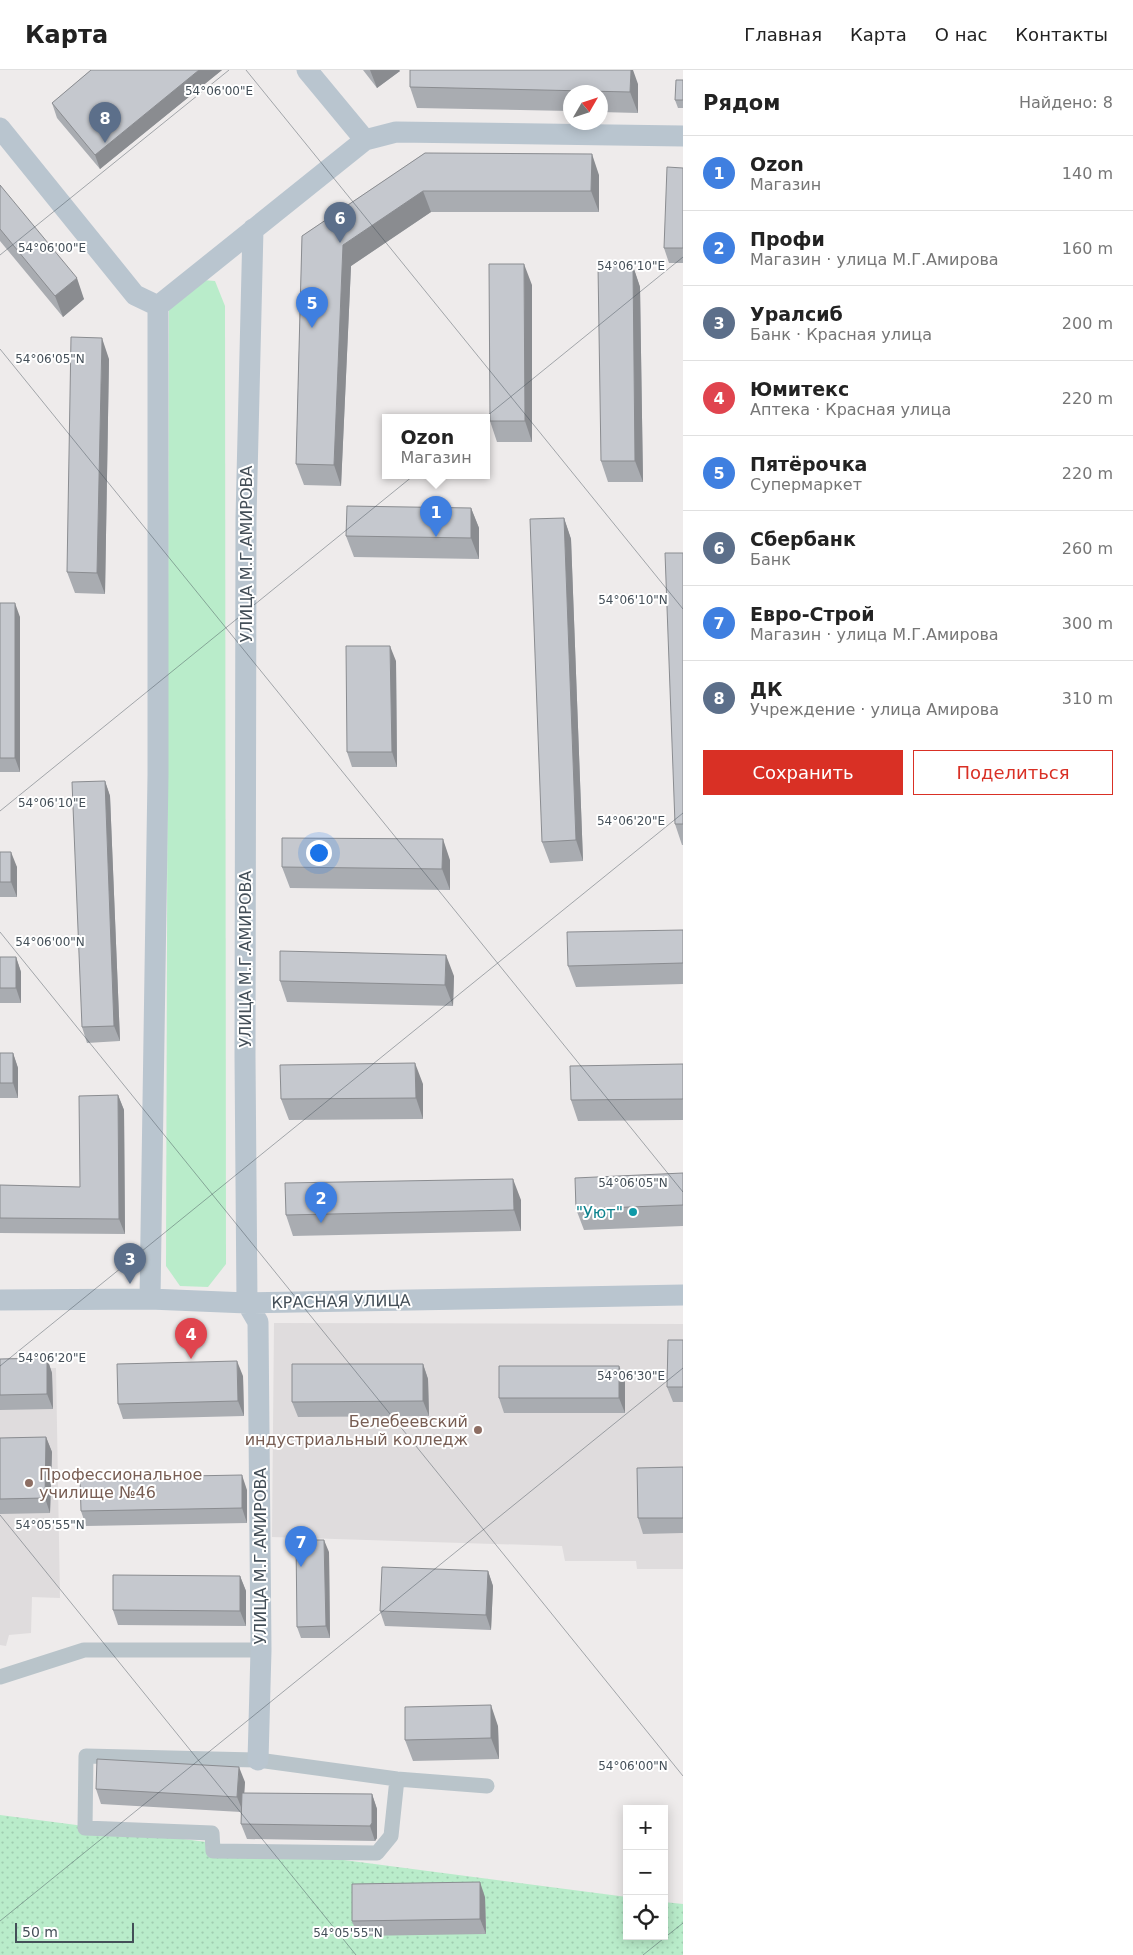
<!DOCTYPE html>
<html lang="ru">
<head>
<meta charset="utf-8">
<style>
	body { margin:0; font-family:"DejaVu Sans",sans-serif; background:#f6f6f6; color:#222 }
	.controls { position:absolute; right:15px; bottom:15px; display:grid; overflow:hidden; border-radius:0px; box-shadow:0 2px 12px #0003 }
	.controls button { width:45px; height:45px; display:grid; place-items:center; padding:0; border:0; border-bottom:1px solid #e0e0e0; background:#fff; color:#222; font:25px sans-serif }
	.compass { position:absolute; left:563px; top:15px; width:45px; height:45px; border-radius:50%; background:#fff; box-shadow:0 2px 12px #0003; rotate:51deg }
	.scale { position:absolute; left:15px; bottom:12px; width:119px; box-sizing:border-box; padding-left:5px; border:2px solid #444f58; border-top:0; font-size:14px; line-height:18px; white-space:nowrap; color:#444f58; -webkit-text-stroke:4px #fff; paint-order:stroke }
	.you { position:absolute; left:318px; top:782px; width:18px; height:18px; margin:-12px; border:4px solid #fff; border-radius:50%; background:#1a73e8; box-shadow:0 0 0 8px #1a73e833 }
	.badge { display:grid; place-items:center; width:32px; height:32px; border-radius:50%; background:#d93025; color:#fff; font-size:16px; font-weight:700 }
	.pin { position:absolute; translate:-50% -41px; filter:drop-shadow(0 1px 2px #0008) }
	.pin::after { content:''; position:absolute; top:26px; width:18px; height:15px; background:inherit; clip-path:polygon(0 0,100% 0,50% 100%) }
	.popup { position:absolute; left:382px; top:344px; width:108px; height:65px; box-sizing:border-box; display:grid; place-content:center; border-radius:0px; background:#fff; filter:drop-shadow(0 1px 4px #0005); font-size:16px; white-space:nowrap; color:#767676 }
	.popup b { font-size:19px; color:#222 }
	.popup::after { content:''; position:absolute; left:50%; top:100%; margin-left:-10px; border:10px solid transparent; border-top-color:#fff }
	.list { margin:0; padding:0; list-style:none }
	h2 { display:flex; justify-content:space-between; align-items:center; height:65px; margin:0; padding:0 20px; font-size:21px }
	h2 small { font-size:16px; font-weight:400; color:#767676 }
	.list li { display:grid; grid-template-columns:32px 1fr auto; gap:15px; align-items:center; box-sizing:border-box; height:75px; padding:0 20px; border-top:1px solid #e0e0e0 }
	.list b { display:block; font-size:19px; white-space:nowrap }
	.list p { margin:0; font-size:16px; white-space:nowrap; color:#767676 }
	.list em { font-size:16px; font-style:normal; color:#767676 }
	.actions { display:flex; gap:10px; padding:15px 20px }
	.actions a { flex:1; padding:11px 0; border:1px solid #d93025; border-radius:0px; text-align:center; font-size:18px; color:#d93025 }
	.actions .main { background:#d93025; color:#fff }
	.icon { flex:none; width:28px; height:28px; fill:none; stroke:currentColor; stroke-width:2; stroke-linecap:round; stroke-linejoin:round }
	.map { position:relative; flex:none; width:683px; height:1885px; overflow:hidden }
	header { display:flex; align-items:center; gap:30px; box-sizing:border-box; height:70px; padding:0 25px; background:#fff; border-bottom:1px solid #e0e0e0 }
	header strong { font-size:24px }
	nav { display:flex; gap:28px; margin-inline-start:auto; font-size:18px }
	main { display:flex }
	aside { flex:1; background:#fff }
	.map>svg:first-child { display:block }
	.education { fill:#dfdcdd }
	.grass { fill:#b9ecca }
	.park { fill:url(#park-dots) }
	.lines { fill:none; stroke-linecap:round; stroke-linejoin:round }
	.street { stroke:#b9c4ca; stroke-width:15 }
	.secondary { stroke:#b9c5cf; stroke-width:21 }
	.wall { fill:#a9acb1 }
	.shaded-wall { fill:#8a8c90 }
	.building { fill:#c5c8ce; stroke:#8a8c90 }
	.ticks { fill:none; stroke:#444f58; stroke-width:1; stroke-opacity:0.45 }
	.culture-dot { fill:#0f9aa8; stroke:#fff; stroke-width:2 }
	.education-dot { fill:#8d6e63; stroke:#fff; stroke-width:2 }
	.labels { text-anchor:middle; stroke-width:4; stroke-linejoin:round; paint-order:stroke }
	.street-label { font-size:16px; fill:#444f58; stroke:#fff }
	.culture-label { font-size:16px; fill:#0d838f; stroke:#fff; text-anchor:end }
	.education-label { font-size:16px; fill:#785e54; stroke:#fff; text-anchor:end }
	.ticks-label { font-size:12px; text-anchor:middle; fill:#444f58; stroke:#fff; stroke-width:4; stroke-linejoin:round; paint-order:stroke }
</style>
</head>
<body>
<header>
<strong>Карта</strong>
<nav><a>Главная</a><a>Карта</a><a>О нас</a><a>Контакты</a></nav>
</header>
<main>
<div class="map">
<svg width="683" height="1885" viewBox="0 0 683 1885">
	<defs>
		<pattern id="park-dots" width="8" height="8" patternUnits="userSpaceOnUse" patternTransform="scale(1.25)"><rect width="8" height="8" fill="#b9ecca"/><path d="M2 2h.1M6 6h.1" fill="none" stroke="#a0ccb0" stroke-width="1.8" stroke-linecap="round"/></pattern>
	</defs>
	<rect width="100%" height="100%" fill="#eeebeb"/>
	<path class="education" d="M274,1253L683,1254V1499H637L636,1491H565L562,1476L272,1467Z
		M56,1298L60,1528L32,1527L31,1563L9,1565L6,1576L0,1575V1299Z"/>
	<path class="grass" d="M190,209L215,211L225,236L226,1194L208,1217L180,1216L166,1196L169,234Z"/>
	<path class="park" d="M0,1745L627,1827V1866H664V1832L683,1834V1885H0Z"/>
	<g class="lines">
		<path class="street" d="M0,1607L84,1580H261
			M397,1709L391,1766L377,1783L213,1781L212,1763L85,1758L86,1686L258,1690L397,1709L487,1716"/>
		<path class="secondary" d="M307,0L365,70
			M0,58L135,225L158,236
			M253,159L246,448L245,987L247,1233L258,1252L261,1580L258,1690
			M158,236L365,70L396,62L683,66
			M150,1229L158,705V236
			M0,1230L150,1229L247,1233L683,1225"/>
	</g>
	<path class="wall" d="M91,0H222L100,99L57,48L52,33Z
		M363,0H399L400,1L377,18Z
		M683,10V38H678L675,30Z
		M638,14V43L600,42V22H570V41L417,38L410,17Z
		M425,83L599,105V142H431L351,196L341,416L304,415L296,394L302,166Z
		M683,98V193H669L664,178Z
		M0,115L84,229L63,247L0,171Z
		M633,196L640,217L643,412H608L601,391Z
		M532,215V372H497L490,351Z
		M109,289L105,524L75,523L67,502Z
		M471,438L479,458V489L354,487L346,466Z
		M564,448L571,469L583,791L550,793L542,772Z
		M683,483V775H682L675,754Z
		M0,533L20,547V702H0Z
		M396,591L397,697H352L347,682Z
		M105,711L110,726L120,971L87,973L82,957Z
		M0,782L17,797V827H0Z
		M450,790V820L290,818L282,797Z
		M683,860V914L576,917L568,896Z
		M0,887H16L21,902V933H0Z
		M454,906L453,936L287,932L280,911Z
		M0,983H13L18,998V1028H0Z
		M683,994V1050L578,1051L571,1030Z
		M423,1014V1049L289,1050L281,1029Z
		M118,1025L124,1040L125,1164L0,1163V1115L80,1117Z
		M683,1103V1156L584,1160L576,1139Z
		M521,1130V1161L293,1166L286,1145Z
		M683,1270V1332H673L667,1317Z
		M47,1288L52,1303L53,1339L0,1340V1289Z
		M423,1294L428,1309L429,1346L298,1347L292,1332Z
		M619,1296L625,1311V1343H504L499,1328Z
		M243,1306L244,1346L123,1349L118,1334Z
		M46,1367L52,1382L50,1443L0,1444V1368Z
		M683,1397V1463L643,1464L638,1448Z
		M247,1420V1453L86,1456L81,1441Z
		M329,1482L330,1568H301L297,1557Z
		M488,1501L493,1516L491,1560L385,1556L380,1541Z
		M240,1506L246,1521V1556L118,1555L113,1540Z
		M498,1656L499,1689L413,1691L405,1670Z
		M245,1712L244,1723L372,1724L377,1739V1768L375,1771L247,1769L241,1754V1742L101,1734L96,1719Z
		M485,1827L486,1864L358,1866L352,1851Z"/>
	<path class="shaded-wall" d="M199,0H222L100,99L95,85Z
		M370,0H399L400,1L377,18Z
		M631,0H633L638,14V43L630,22Z
		M592,84L599,105V142L591,121Z
		M423,121L431,142L351,196L341,416L334,395L343,175Z
		M524,194L532,215V372L525,351Z
		M633,196L640,217L643,412L635,391Z
		M77,208L84,229L63,247L55,226Z
		M102,268L109,289L105,524L97,503Z
		M471,438L479,458V489L471,468Z
		M564,448L571,469L583,791L576,770Z
		M15,533L20,547V702L15,688Z
		M390,576L396,591L397,697L392,682Z
		M105,711L110,726L120,971L114,956Z
		M443,769L450,790V820L442,799Z
		M11,782L17,797V827L11,812Z
		M446,885L454,906L453,936L445,915Z
		M16,887L21,902V933L16,918Z
		M13,983L18,998V1028L13,1013Z
		M415,993L423,1014V1049L416,1028Z
		M118,1025L124,1040L125,1164L119,1149Z
		M513,1109L521,1130V1161L514,1140Z
		M47,1288L52,1303L53,1339L47,1324Z
		M237,1291L243,1306L244,1346L238,1331Z
		M423,1294L428,1309L429,1346L423,1331Z
		M619,1296L625,1311V1343L619,1328Z
		M46,1367L52,1382L50,1443L45,1428Z
		M242,1405L247,1420V1453L242,1438Z
		M324,1470L329,1482L330,1568L326,1556Z
		M488,1501L493,1516L491,1560L486,1545Z
		M240,1506L246,1521V1556L240,1541Z
		M491,1635L498,1656L499,1689L491,1668Z
		M239,1697L245,1712L243,1742L237,1727Z
		M372,1724L377,1739V1768L375,1771L370,1756Z
		M480,1812L485,1827L486,1864L480,1849Z"/>
	<path class="building" d="M91,0H199L95,85L52,33Z
		M410,0H631L630,22L410,17Z
		M676,10H683V30H675Z
		M425,83L592,84L591,121H423L343,175L334,395L296,394L302,166Z
		M667,97L683,98V178H664Z
		M0,115L77,208L55,226L0,159Z
		M489,194H524L525,351H490Z
		M598,196H633L635,391H601Z
		M71,267L102,268L97,503L67,502Z
		M347,436L471,438V468L346,466Z
		M564,448L576,770L542,772L530,449Z
		M665,483H683V754H675Z
		M0,533H15V688H0Z
		M346,576H390L392,682H347Z
		M105,711L114,956L82,957L72,712Z
		M282,768L443,769L442,799L282,797Z
		M0,782H11V812H0Z
		M683,860V893L568,896L567,862Z
		M280,881L446,885L445,915L280,911Z
		M0,887H16V918H0Z
		M0,983H13V1013H0Z
		M415,993L416,1028L281,1029L280,995Z
		M683,994V1029L571,1030L570,996Z
		M118,1025L119,1149L0,1148V1115L80,1117L79,1026Z
		M683,1103V1135L576,1139L575,1108Z
		M513,1109L514,1140L286,1145L285,1113Z
		M668,1270H683V1317H667Z
		M47,1288V1324L0,1325V1289Z
		M237,1291L238,1331L118,1334L117,1294Z
		M292,1294H423V1331L292,1332Z
		M499,1296H619V1328H499Z
		M46,1367L45,1428L0,1429V1368Z
		M683,1397V1448H638L637,1398Z
		M242,1405V1438L81,1441L80,1408Z
		M296,1470H324L326,1556L297,1557Z
		M382,1497L488,1501L486,1545L380,1541Z
		M113,1505L240,1506V1541L113,1540Z
		M491,1635V1668L405,1670V1637Z
		M97,1689L239,1697L237,1727L96,1719Z
		M242,1723L372,1724V1753L370,1756L241,1754Z
		M480,1812V1849L352,1851V1814Z"/>
	<path class="ticks" d="M246,0L683,539M0,185L229,0M0,279L683,1122M0,741L683,187M0,862L683,1706M0,1296L683,743M0,1445L356,1885M0,1851L683,1298M643,1885L683,1853"/>
	<circle class="culture-dot" cx="633" cy="1142" r="5"/>
	<g class="education-dot">
		<circle cx="478" cy="1360" r="5"/>
		<circle cx="29" cy="1413" r="5"/>
	</g>
	<g class="labels">
		<g class="street-label">
			<text transform="translate(246 484) rotate(-90)" y="6">УЛИЦА М.Г.АМИРОВА</text>
			<text transform="translate(245 889) rotate(-90)" y="6">УЛИЦА М.Г.АМИРОВА</text>
			<text transform="translate(341 1231) rotate(-1)" y="6">КРАСНАЯ УЛИЦА</text>
			<text transform="translate(260 1486) rotate(-90)" y="6">УЛИЦА М.Г.АМИРОВА</text>
		</g>
		<g class="culture-label">
			<text x="623" y="1148">"Уют"</text>
		</g>
		<g class="education-label">
			<text x="468" y="1357">Белебеевский<tspan x="468" dy="18">индустриальный колледж</tspan></text>
			<text x="39" y="1410" text-anchor="start">Профессиональное<tspan x="39" dy="18">училище №46</tspan></text>
		</g>
	</g>
	<g class="ticks-label">
		<text x="219" y="25">54°06'00"E</text>
		<text x="52" y="182">54°06'00"E</text>
		<text x="631" y="200">54°06'10"E</text>
		<text x="50" y="293">54°06'05"N</text>
		<text x="633" y="534">54°06'10"N</text>
		<text x="52" y="737">54°06'10"E</text>
		<text x="631" y="755">54°06'20"E</text>
		<text x="50" y="876">54°06'00"N</text>
		<text x="633" y="1117">54°06'05"N</text>
		<text x="52" y="1292">54°06'20"E</text>
		<text x="631" y="1310">54°06'30"E</text>
		<text x="50" y="1459">54°05'55"N</text>
		<text x="633" y="1700">54°06'00"N</text>
		<text x="348" y="1867">54°05'55"N</text>
	</g>
</svg>
<div class="controls">
<button>+</button>
<button>−</button>
<button><svg class="icon" aria-label="locate" viewBox="0 0 24 24"><circle cx="12" cy="12" r="6"/><path d="M12 2v4M12 18v4M2 12h4M18 12h4"/></svg></button>
</div>
<svg class="compass" viewBox="-18 -18 36 36"><path d="M0-13l5 13h-10z" fill="#e53935"/><path d="M0 13l5-13h-10z" fill="#767676"/></svg>
<div class="scale">50 m</div>
<div class="you"></div>
<div class="pin badge" style="left:436px;top:467px;background:#3f7fe0">1</div>
<div class="popup"><b>Ozon</b>Магазин</div>
<div class="pin badge" style="left:321px;top:1153px;background:#3f7fe0">2</div>
<div class="pin badge" style="left:130px;top:1214px;background:#5c6f8a">3</div>
<div class="pin badge" style="left:191px;top:1289px;background:#e0444e">4</div>
<div class="pin badge" style="left:312px;top:258px;background:#3f7fe0">5</div>
<div class="pin badge" style="left:340px;top:173px;background:#5c6f8a">6</div>
<div class="pin badge" style="left:301px;top:1497px;background:#3f7fe0">7</div>
<div class="pin badge" style="left:105px;top:73px;background:#5c6f8a">8</div>
</div>
<aside>
<h2>Рядом<small>Найдено: 8</small></h2>
<ul class="list">
<li><span class="badge" style="background:#3f7fe0">1</span><div><b>Ozon</b><p>Магазин</p></div><em>140 m</em></li>
<li><span class="badge" style="background:#3f7fe0">2</span><div><b>Профи</b><p>Магазин · улица М.Г.Амирова</p></div><em>160 m</em></li>
<li><span class="badge" style="background:#5c6f8a">3</span><div><b>Уралсиб</b><p>Банк · Красная улица</p></div><em>200 m</em></li>
<li><span class="badge" style="background:#e0444e">4</span><div><b>Юмитекс</b><p>Аптека · Красная улица</p></div><em>220 m</em></li>
<li><span class="badge" style="background:#3f7fe0">5</span><div><b>Пятёрочка</b><p>Супермаркет</p></div><em>220 m</em></li>
<li><span class="badge" style="background:#5c6f8a">6</span><div><b>Сбербанк</b><p>Банк</p></div><em>260 m</em></li>
<li><span class="badge" style="background:#3f7fe0">7</span><div><b>Евро-Строй</b><p>Магазин · улица М.Г.Амирова</p></div><em>300 m</em></li>
<li><span class="badge" style="background:#5c6f8a">8</span><div><b>ДК</b><p>Учреждение · улица Амирова</p></div><em>310 m</em></li>
</ul>
<div class="actions"><a class="main">Сохранить</a><a>Поделиться</a></div>
</aside>
</main>
</body>
</html>
